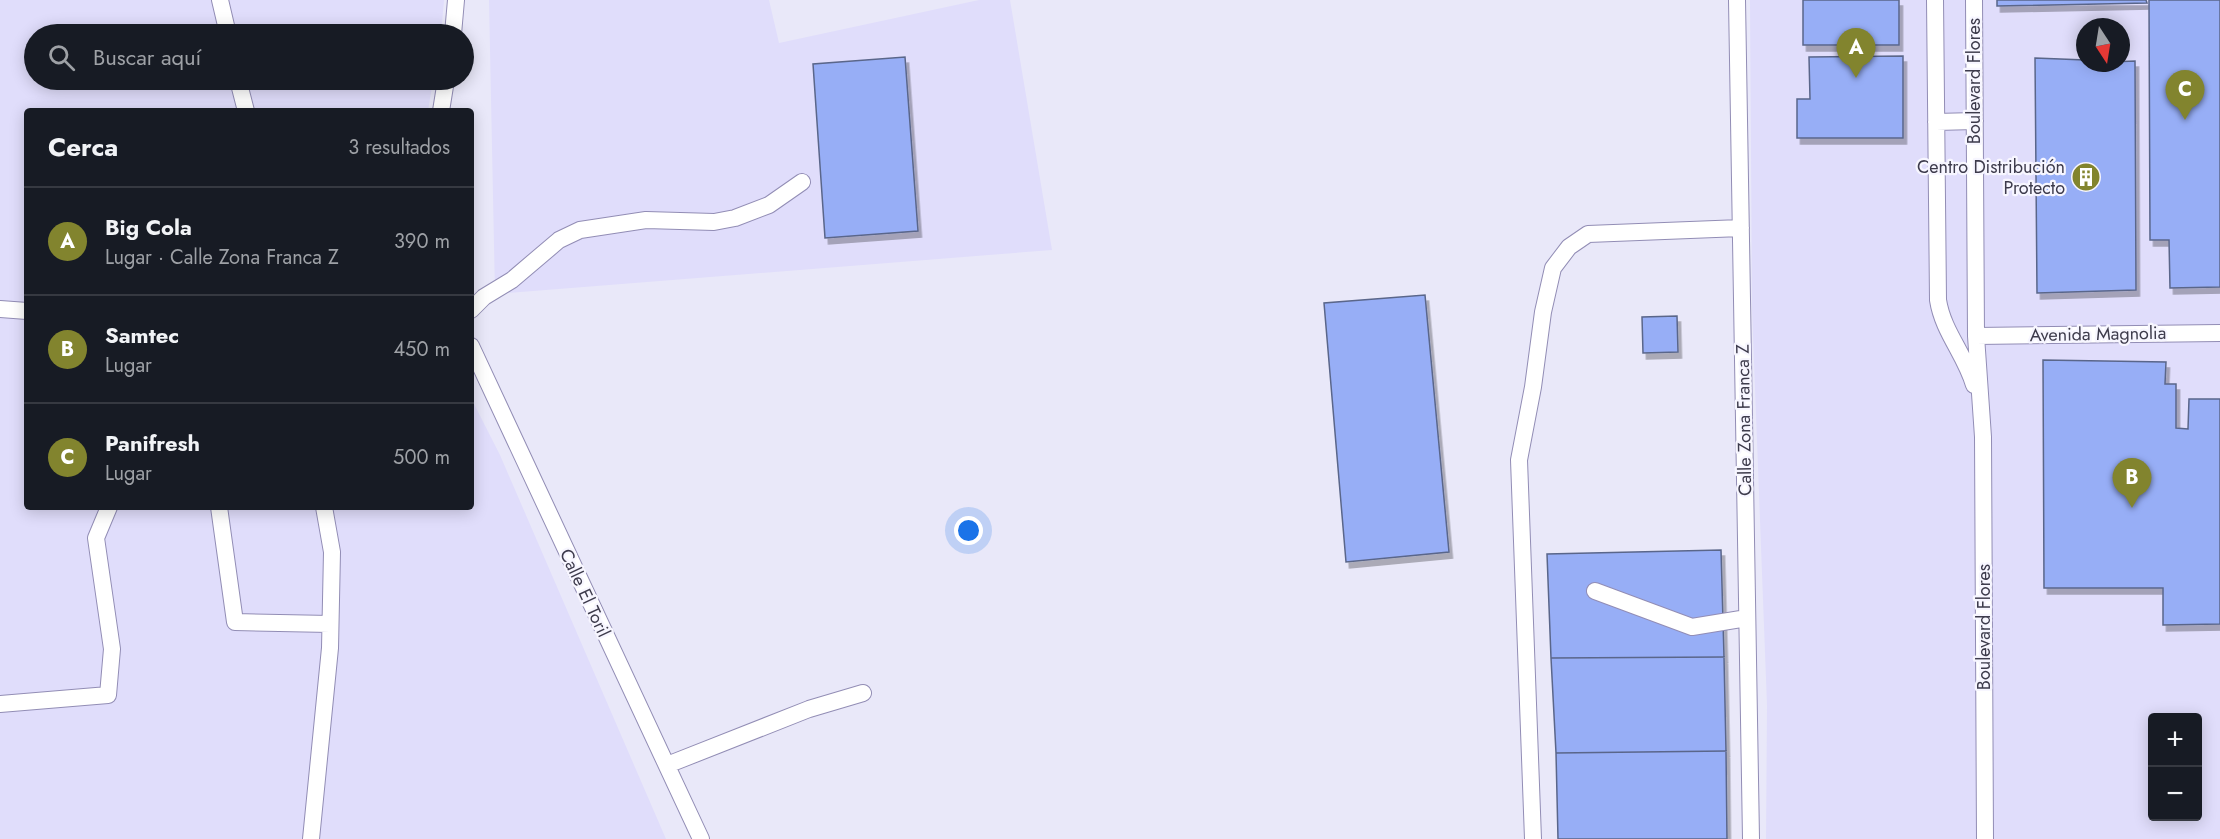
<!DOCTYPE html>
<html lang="es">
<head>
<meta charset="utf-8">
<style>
	body { margin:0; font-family:Jost,sans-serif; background:#242831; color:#f1f3f6 }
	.controls { position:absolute; right:18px; bottom:18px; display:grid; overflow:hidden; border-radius:6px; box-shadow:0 3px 15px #0003 }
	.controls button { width:54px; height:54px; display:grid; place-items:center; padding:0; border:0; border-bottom:2px solid #363941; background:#171b24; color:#f1f3f6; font:30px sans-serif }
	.compass { position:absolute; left:2076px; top:18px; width:54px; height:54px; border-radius:50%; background:#171b24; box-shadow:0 3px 15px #0003; rotate:168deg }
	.you { position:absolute; left:969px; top:531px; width:21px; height:21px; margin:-15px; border:4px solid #fff; border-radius:50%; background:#1a73e8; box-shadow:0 0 0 9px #1a73e833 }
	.badge { display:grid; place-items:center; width:39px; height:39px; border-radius:50%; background:#82842e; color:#fff; font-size:20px; font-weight:700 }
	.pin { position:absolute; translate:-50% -50px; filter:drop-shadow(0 2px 3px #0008) }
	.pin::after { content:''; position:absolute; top:32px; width:21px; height:18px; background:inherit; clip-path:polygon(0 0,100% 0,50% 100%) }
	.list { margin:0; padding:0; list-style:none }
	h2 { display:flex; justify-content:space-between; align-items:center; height:78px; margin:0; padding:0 24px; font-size:26px }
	h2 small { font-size:20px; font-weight:400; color:#9ea1a6 }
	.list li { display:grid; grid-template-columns:39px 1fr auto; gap:18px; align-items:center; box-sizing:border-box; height:108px; padding:0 24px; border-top:2px solid #363941 }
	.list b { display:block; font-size:22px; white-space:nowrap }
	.list p { margin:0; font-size:20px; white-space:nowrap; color:#9ea1a6 }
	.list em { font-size:20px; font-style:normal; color:#9ea1a6 }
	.icon { flex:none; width:33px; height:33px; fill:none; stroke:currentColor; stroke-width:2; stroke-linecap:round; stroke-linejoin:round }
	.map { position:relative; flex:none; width:2220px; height:839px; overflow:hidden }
	.search { position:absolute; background:#171b24; box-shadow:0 3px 15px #0003; left:24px; top:24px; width:450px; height:66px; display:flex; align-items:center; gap:15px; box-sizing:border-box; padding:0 21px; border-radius:33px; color:#9ea1a6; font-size:22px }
	.panel { position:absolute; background:#171b24; box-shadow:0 3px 15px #0003; left:24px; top:108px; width:450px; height:402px; border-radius:6px }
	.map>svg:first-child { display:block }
	.built { fill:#e0ddfb; fill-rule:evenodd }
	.building { fill:#97aef6; stroke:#5a668a; stroke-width:1.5; filter:url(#shadow) }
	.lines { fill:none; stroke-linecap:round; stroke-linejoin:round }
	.minor-casing { stroke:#928db5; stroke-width:18 }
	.minor { stroke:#fff; stroke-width:16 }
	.labels { text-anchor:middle; stroke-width:4.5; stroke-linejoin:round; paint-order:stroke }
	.street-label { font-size:18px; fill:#3d3b4c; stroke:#f7f6ff }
	.poi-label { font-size:18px; fill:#3d3b4c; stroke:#f7f6ff; text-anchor:end }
</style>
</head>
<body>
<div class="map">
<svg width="2220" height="839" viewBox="0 0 2220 839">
	<defs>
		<filter id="shadow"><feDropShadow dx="3.5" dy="6" stdDeviation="0" flood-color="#0004"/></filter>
	</defs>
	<rect width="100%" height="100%" fill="#e9e8f9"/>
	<path class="built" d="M0,0H444L441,34H34V80H433L428,111H27V507H471V398L500,455L666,839H0Z
		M489,0H769L779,43L979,0H1010L1052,250L495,294Z
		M1750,0H2220V839H1766L1767,705L1752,309ZM2085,27H2121V63H2085ZM2152,718H2198V816H2152Z"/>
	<path class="building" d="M1803,0H1899V45H1803Z
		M1997,0H2146L2147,3L1997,6Z
		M2149,0H2220V287L2170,288L2169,240H2150Z
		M1903,56V138H1797V99H1810L1809,57Z
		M905,57L918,231L825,238L813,64Z
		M2035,58L2085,60V63L2135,61L2136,290L2037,293Z
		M1425,295L1449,552L1346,562L1324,303Z
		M1677,316L1678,352L1643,353L1642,317Z
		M2043,360L2166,362L2165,384H2176V428L2188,429L2189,399H2220V624L2163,625V588H2044Z
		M1721,550L1724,657L1551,658L1547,554Z
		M1724,657L1726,751L1556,753L1551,658Z
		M1726,751L1727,839H1558L1556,753Z"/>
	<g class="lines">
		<g class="minor-casing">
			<path id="minor" d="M220,0L228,34
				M1737,0L1751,839
				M1935,0L1938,300C1943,332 1965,354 1974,385
				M1974,0L1976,336L1983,437L1985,839
				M453,34L456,0
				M238,80L246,111
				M441,111L446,80
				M1936,122L1975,121
				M0,309L27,311
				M471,310L484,297L512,280L559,240L580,230L646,220L714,222L735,218L769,205L802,182
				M1976,336L2220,333
				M471,346L701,839
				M219,507L235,622L330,624
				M1595,591L1692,627L1747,618
				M0,704L108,695L112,649L96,538L109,507
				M667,765L809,709L863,693
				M311,839L330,648L332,552L324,507
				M1533,839L1519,460L1533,387L1543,312L1553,268L1569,247L1588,234L1741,228"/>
		</g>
		<use href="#minor" class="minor"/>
	</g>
	<defs>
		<g id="building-disc" transform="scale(1.5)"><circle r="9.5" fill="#82842e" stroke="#f7f6ff"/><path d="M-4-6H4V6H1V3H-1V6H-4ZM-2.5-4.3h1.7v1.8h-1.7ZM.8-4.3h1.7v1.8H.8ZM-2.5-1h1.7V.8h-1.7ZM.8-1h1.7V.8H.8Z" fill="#fff"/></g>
	</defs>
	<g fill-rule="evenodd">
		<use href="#building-disc" x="2086" y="177"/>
	</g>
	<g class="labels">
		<g class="street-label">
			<text transform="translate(1974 81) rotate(-90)" y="6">Boulevard Flores</text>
			<text transform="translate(2098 334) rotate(-1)" y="6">Avenida Magnolia</text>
			<text transform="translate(1744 420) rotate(-91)" y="6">Calle Zona Franca Z</text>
			<text transform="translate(585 593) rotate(65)" y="6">Calle El Toril</text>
			<text transform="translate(1984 627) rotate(-90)" y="6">Boulevard Flores</text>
		</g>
		<g class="poi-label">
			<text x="2065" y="173">Centro Distribución<tspan x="2065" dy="21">Protecto</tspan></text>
		</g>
	</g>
</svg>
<div class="controls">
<button>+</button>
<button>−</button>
</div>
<svg class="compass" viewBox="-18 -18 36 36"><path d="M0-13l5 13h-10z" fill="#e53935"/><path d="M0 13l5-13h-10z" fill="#9ea1a6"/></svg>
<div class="you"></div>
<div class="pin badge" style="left:1856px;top:78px">A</div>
<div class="pin badge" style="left:2132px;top:508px">B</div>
<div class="pin badge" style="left:2185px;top:120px">C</div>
<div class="search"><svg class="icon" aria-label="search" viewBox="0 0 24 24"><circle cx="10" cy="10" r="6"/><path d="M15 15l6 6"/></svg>Buscar aquí</div>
<section class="panel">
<h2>Cerca<small>3 resultados</small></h2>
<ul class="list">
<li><span class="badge">A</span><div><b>Big Cola</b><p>Lugar · Calle Zona Franca Z</p></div><em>390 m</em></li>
<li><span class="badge">B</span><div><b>Samtec</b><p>Lugar</p></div><em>450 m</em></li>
<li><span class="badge">C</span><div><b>Panifresh</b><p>Lugar</p></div><em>500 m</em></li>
</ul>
</section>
</div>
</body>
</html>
